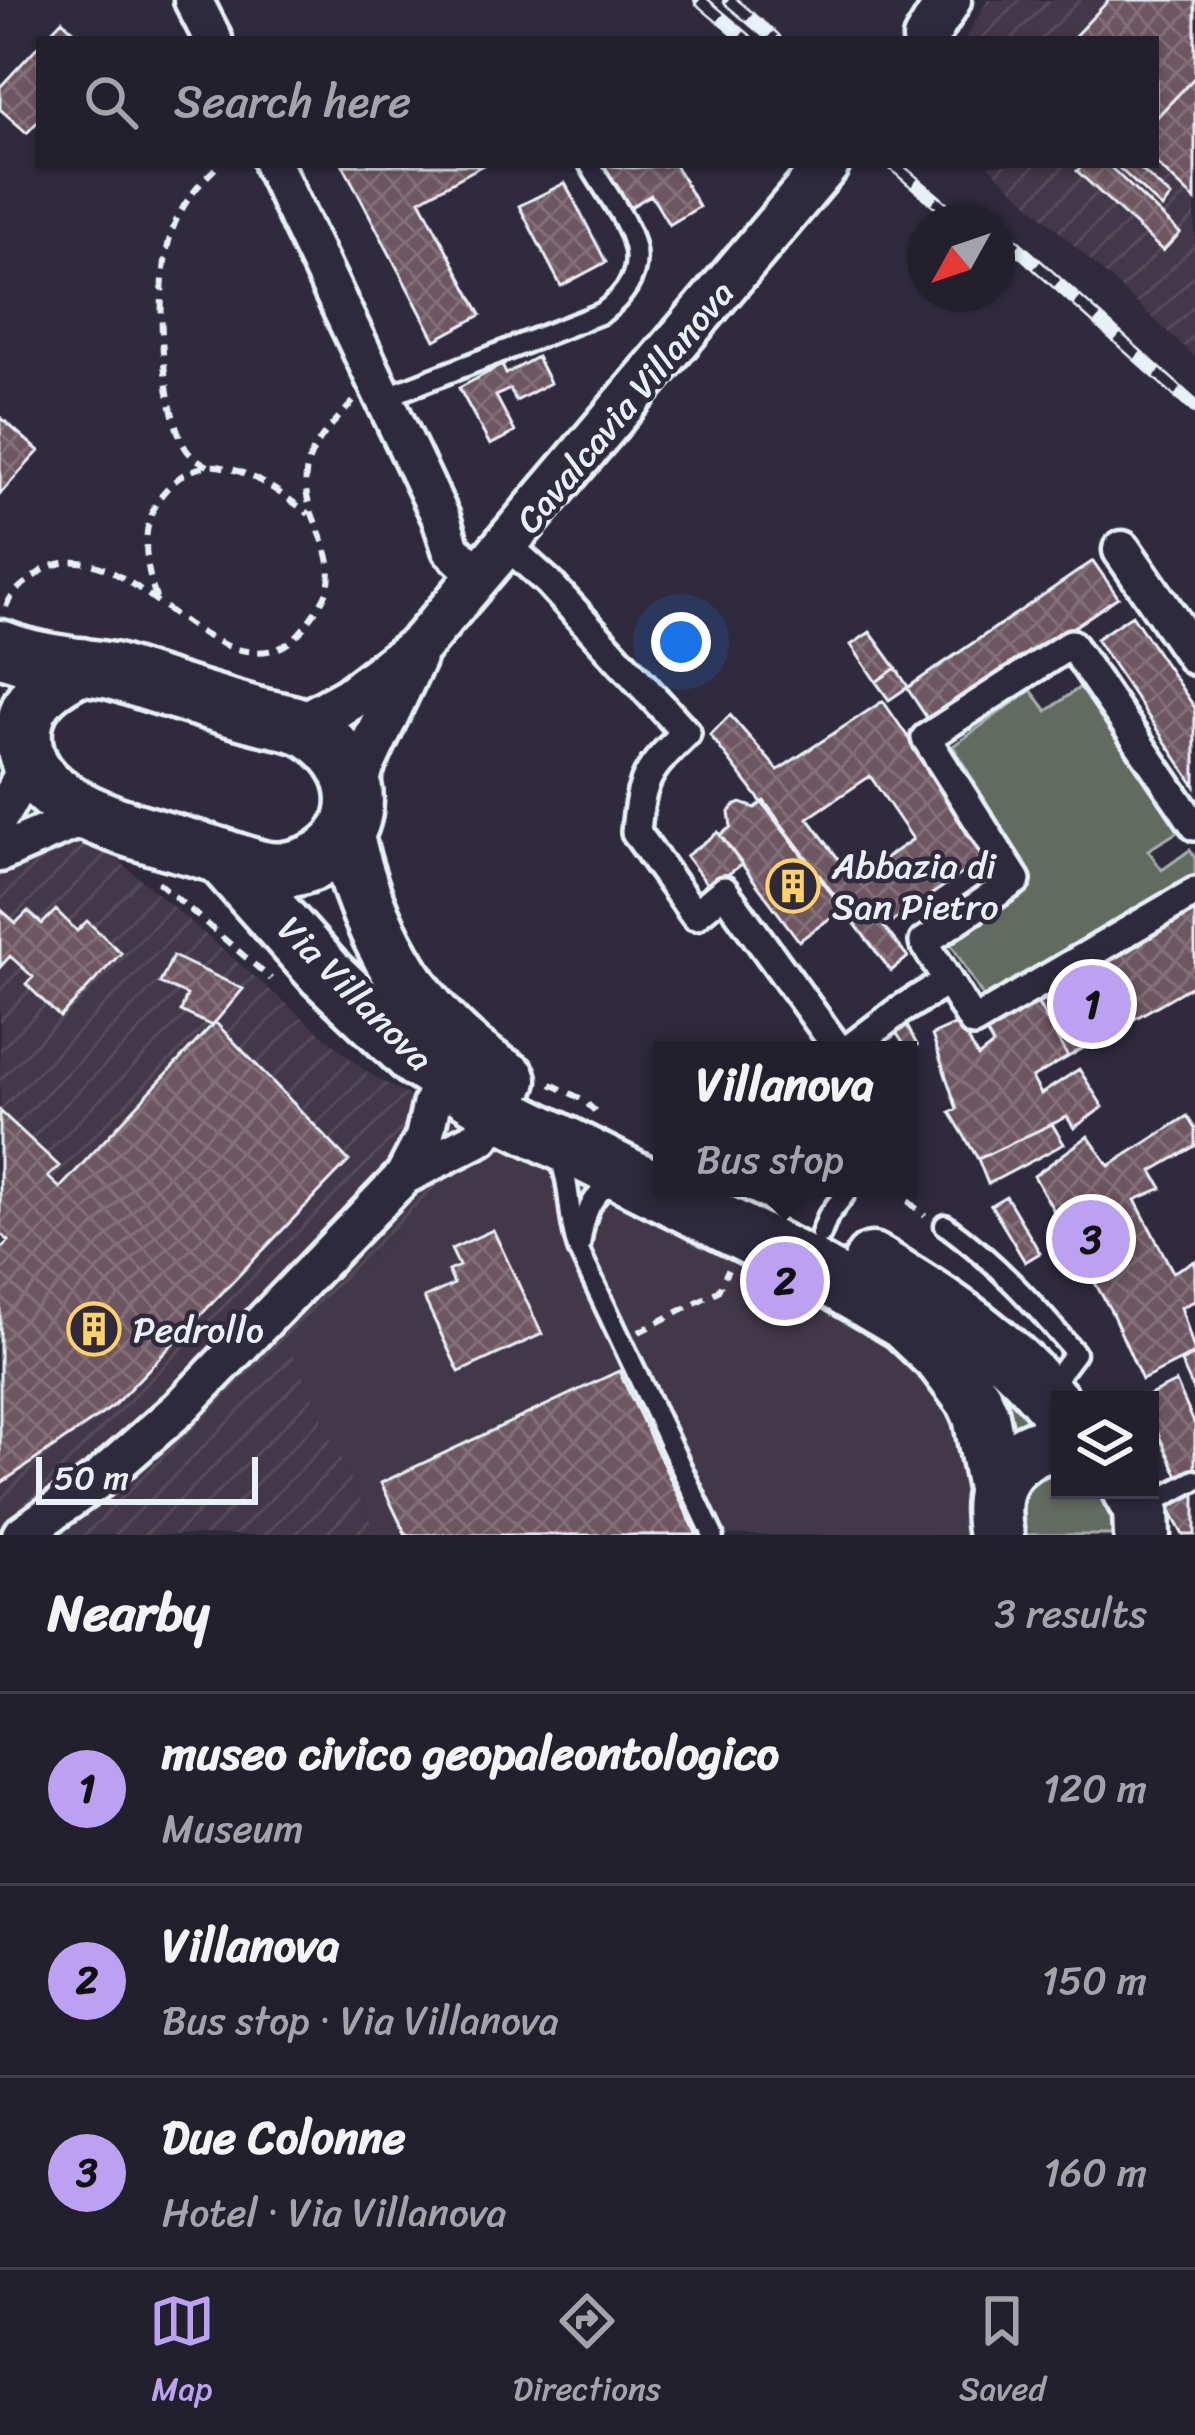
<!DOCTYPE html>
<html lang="en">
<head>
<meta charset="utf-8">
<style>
	body { margin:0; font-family:Sriracha,sans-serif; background:#2f2d3a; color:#f1f3f6 }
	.controls { position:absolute; right:36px; bottom:36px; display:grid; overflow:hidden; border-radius:0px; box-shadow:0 3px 9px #0004 }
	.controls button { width:108px; height:108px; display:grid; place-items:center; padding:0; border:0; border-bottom:3px solid #403e4a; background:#23202e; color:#f1f3f6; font:60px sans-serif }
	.compass { position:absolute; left:907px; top:204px; width:108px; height:108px; border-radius:50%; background:#23202e; box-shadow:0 3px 9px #0004; rotate:230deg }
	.scale { position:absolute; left:36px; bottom:30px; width:222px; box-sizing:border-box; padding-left:12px; border:6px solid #e8f1f8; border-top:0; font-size:33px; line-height:42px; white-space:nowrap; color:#e8f1f8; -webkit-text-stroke:9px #2f2a3d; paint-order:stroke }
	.you { position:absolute; left:681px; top:642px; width:42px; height:42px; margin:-30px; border:9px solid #fff; border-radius:50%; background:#1a73e8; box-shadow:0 0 0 18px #1a73e833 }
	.badge { display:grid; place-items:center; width:78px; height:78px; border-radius:50%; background:#bca0f2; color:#111; font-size:39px; font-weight:700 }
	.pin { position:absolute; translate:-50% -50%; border:6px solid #fff; box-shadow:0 3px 12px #0006 }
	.popup { position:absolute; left:653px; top:1041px; width:264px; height:156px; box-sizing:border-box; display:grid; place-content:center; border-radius:0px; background:#23202e; filter:drop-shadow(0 3px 9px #0005); font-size:39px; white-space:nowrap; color:#a3a3aa }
	.popup b { font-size:45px; color:#f1f3f6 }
	.popup::after { content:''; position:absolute; left:50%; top:100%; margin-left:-24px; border:24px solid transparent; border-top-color:#23202e }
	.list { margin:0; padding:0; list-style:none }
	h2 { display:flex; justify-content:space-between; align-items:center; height:156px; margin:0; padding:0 48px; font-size:51px }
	h2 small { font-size:39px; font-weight:400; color:#a3a3aa }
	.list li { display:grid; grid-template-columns:78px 1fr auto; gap:36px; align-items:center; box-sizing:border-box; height:192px; padding:0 48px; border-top:3px solid #403e4a }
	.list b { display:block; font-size:45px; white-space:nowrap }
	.list p { margin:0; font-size:39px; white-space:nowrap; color:#a3a3aa }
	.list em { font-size:39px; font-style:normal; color:#a3a3aa }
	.icon { flex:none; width:66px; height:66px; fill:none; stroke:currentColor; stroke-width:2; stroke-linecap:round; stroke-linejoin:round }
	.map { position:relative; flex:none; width:1195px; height:1535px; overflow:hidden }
	.search { position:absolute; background:#23202e; box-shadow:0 3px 9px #0004; left:36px; right:36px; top:36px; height:132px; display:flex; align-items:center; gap:30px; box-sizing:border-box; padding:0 42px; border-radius:0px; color:#a3a3aa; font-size:45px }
	.sheet { height:732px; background:#23202e }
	nav { display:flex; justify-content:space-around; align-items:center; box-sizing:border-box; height:168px; border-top:3px solid #403e4a; background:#23202e; font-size:33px; color:#a3a3aa }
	nav a { display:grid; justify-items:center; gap:6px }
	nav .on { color:#bca0f2 }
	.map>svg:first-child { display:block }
	.built { fill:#423748 }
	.industrial { fill:url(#industrial-furrows) }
	.green { fill:#636a5e; stroke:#a6aeab; stroke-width:3 }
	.building { fill:url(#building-cross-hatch); stroke:#e8f1f8; stroke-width:3; fill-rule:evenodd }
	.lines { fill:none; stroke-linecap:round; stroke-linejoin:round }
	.service-casing { stroke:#e8f1f8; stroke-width:27 }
	.pedestrian-casing { stroke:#e8f1f8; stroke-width:36 }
	.minor-casing { stroke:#e8f1f8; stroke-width:45 }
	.tertiary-casing { stroke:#e8f1f8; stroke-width:51 }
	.primary-casing { stroke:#e8f1f8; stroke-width:63 }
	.path { stroke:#e8f1f8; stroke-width:6; stroke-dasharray:12 9; stroke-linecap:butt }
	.service { stroke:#2f2a3d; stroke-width:18 }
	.pedestrian { stroke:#2f2a3d; stroke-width:27 }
	.minor { stroke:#2f2a3d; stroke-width:36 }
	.tertiary { stroke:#2f2a3d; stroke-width:42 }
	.primary { stroke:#2f2a3d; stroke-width:54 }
	.rail-casing { stroke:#e8f1f8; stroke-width:14 }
	.rail { stroke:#2f2a3d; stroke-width:9; stroke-dasharray:27; stroke-linecap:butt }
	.labels { text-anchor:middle; stroke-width:9; stroke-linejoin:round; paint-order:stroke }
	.street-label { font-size:36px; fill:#e8f1f8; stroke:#2f2a3d }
	.poi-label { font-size:36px; fill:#e8f1f8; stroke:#2f2a3d; text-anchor:start }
</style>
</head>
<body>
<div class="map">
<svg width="1195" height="1535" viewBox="0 0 1195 1535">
	<defs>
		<pattern id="industrial-furrows" width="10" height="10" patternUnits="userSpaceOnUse" patternTransform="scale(3)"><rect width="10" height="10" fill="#423748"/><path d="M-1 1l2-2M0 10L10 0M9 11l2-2" fill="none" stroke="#544b5a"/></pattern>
		<pattern id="building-cross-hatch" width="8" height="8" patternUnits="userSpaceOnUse" patternTransform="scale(3)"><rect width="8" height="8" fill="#6e5660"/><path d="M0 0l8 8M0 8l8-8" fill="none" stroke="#836f78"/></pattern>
	</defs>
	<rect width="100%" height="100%" fill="#2f2a3d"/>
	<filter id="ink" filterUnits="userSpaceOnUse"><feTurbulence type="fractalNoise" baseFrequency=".00833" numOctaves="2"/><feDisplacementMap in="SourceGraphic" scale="24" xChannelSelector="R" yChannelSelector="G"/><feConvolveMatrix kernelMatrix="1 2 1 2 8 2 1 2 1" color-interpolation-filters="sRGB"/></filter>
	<g filter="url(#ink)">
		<path class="built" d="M502,1124L908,1342L969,1430V1528L965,1535H377L291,1353L484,1138Z"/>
		<path class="industrial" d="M988,0H1195V357L987,165H1156V39H965Z
			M0,752L103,847L365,1071L484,1138L292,1353L377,1535H0Z"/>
		<path class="green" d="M1083,685L1179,831L1148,850L1162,870L1190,850L1195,858V875L985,1000L951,944L1029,888L1027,872L953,746L1031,690L1047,711Z
			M950,1335L1047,1425L1007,1441Z
			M1060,1465V1490H1102L1112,1502L1121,1535H1023C1011,1492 1023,1482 1060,1465Z"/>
		<path class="building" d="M1109,0H1195V77L1156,118V39H1072Z
			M62,20L82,39H44Z
			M39,45V120L27,133L0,109V87Z
			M1195,77V200L1156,163V118Z
			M343,165H483L420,200L481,315L435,340Z
			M603,165L632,168L675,165L699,207L669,225L651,195L629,208Z
			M1083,165H1108L1180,233L1163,251L1077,171Z
			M1116,165H1136L1171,197L1162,208Z
			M565,183L606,262L561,286L519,206Z
			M537,357L550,383L516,401L510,389L496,396L515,432L490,445L459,388L502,365L506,374Z
			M0,417L39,451L0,494Z
			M1093,561L1118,597L931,724L907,688Z
			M1132,615L1195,708V786L1096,639Z
			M870,632L896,668L876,682L851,645Z
			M896,668L908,687L889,700L876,682Z
			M883,701L989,855L884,927L908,957L891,971L710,735L730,715L778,770ZM870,776L913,839L854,880L808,818Z
			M764,801L844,908L799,941L720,835L731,827L729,812L734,806L741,803L755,808Z
			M718,832L742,864L710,888L686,856Z
			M0,909L16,923L28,911L42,924L56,910L77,931L87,921L121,953L60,1017L26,984L33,977L10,956L0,967Z
			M1195,911V984L1068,1057L1038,1004Z
			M173,956L243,989L212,1026L181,1011L187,995L160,983Z
			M1036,1000L1068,1057L1032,1078L1041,1094L1079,1069L1103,1107L1074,1128L1067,1117L978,1159L950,1112L957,1109L932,1035L959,1023L978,1057L993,1045L986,1032Z
			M903,1018L917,1045L908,1050L891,1025Z
			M215,1022L349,1161L112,1407L0,1484V1250L9,1241L0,1233V1111L59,1166L48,1177L60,1188Z
			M1187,1116L1195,1129V1146L1152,1171L1162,1188L1135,1200L1173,1272L1195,1261V1301L1181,1307L1195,1353L1142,1380L1111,1311L1034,1176L1088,1136L1109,1166Z
			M1052,1124L1064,1144L988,1184L978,1159Z
			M1006,1196L1040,1253L1025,1262L991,1205Z
			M493,1230L542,1334L459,1372L424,1298L454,1284L448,1271L459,1266L451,1249Z
			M1195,1355V1393L1181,1362Z
			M619,1371L697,1535H406L381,1483Z
			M1176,1382L1195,1425V1467L1178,1476L1150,1417V1400L1142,1399Z
			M1195,1490V1535H1183L1167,1506Z"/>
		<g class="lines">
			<g class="service-casing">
				<path id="service" d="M383,398L602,313C668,263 622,220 590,165
					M559,1156C572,1187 567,1219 579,1251L713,1535
					M945,1225C996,1262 1035,1305 1075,1353L1048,1389
					M821,1234L828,1216L845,1194
					M580,1246C584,1217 589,1194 617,1180
					M1145,1507L1195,1480"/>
			</g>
			<g class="pedestrian-casing">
				<path id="pedestrian" d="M507,545L548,582L686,733C647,770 641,778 636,832L695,915L724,891L839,1050
					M1195,826L1071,644L926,738L1016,880L924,942L973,1022L1195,892
					M848,1050L900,1010L948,981"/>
			</g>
			<g class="minor-casing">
				<path id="minor" d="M193,0L213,39
					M273,165L441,518L451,549L480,577
					M1122,550L1195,656
					M0,816L23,775L27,757
					M0,853L69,823L102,817
					M404,1176L481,1137L501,1112
					M21,1535L98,1480L179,1409L404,1176L424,1138L431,1106L444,1079"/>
			</g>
			<g class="tertiary-casing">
				<path id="tertiary" d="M925,39L949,0
					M300,726L349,699L420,645L827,165
					M354,784L414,657"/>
			</g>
			<g class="primary-casing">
				<path id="primary" d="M0,648C35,662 74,665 112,671C158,686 205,701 252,714C271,720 296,721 313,732C379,774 365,859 285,870C264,873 243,863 223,857C161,835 17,816 24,730C26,696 54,679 81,666
					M346,837C370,937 418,1026 509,1080
					M221,856L325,973L416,1059L508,1116L807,1265L904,1322L944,1360L974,1400L981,1416L995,1488
					M872,1261C941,1302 1011,1347 1060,1413
					M1130,1490L1141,1510L1142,1535
					M996,1535C985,1483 1008,1450 1060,1442"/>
			</g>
			<path class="path" d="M208,466C200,461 191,457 186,449C159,403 155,284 171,234C180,206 198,184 219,165
				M156,598C141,553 139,507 180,477C190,470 205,465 216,466C251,470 282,494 309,514
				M6,607C12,591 23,585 36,575C116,517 188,670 273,650C287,647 300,634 308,622C314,613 323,602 327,591C341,548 297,512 307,468C312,442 337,420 354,401
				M158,882L271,979
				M551,1084L582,1099L595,1111
				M908,1201L925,1216
				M639,1332L718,1291L728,1270"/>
			<use href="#service" class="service"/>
			<use href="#pedestrian" class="pedestrian"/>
			<use href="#minor" class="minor"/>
			<use href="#tertiary" class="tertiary"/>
			<use href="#primary" class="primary"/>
			<g class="rail-casing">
				<path id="rail" d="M700,0L746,39
					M729,0L775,39
					M894,165L961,222
					M997,229L1195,407"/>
			</g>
			<use href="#rail" class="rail"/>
		</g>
	</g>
	<defs>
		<g id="building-ring" transform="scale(2.7)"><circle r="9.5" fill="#2f2a3d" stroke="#ffd166" stroke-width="1.5"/><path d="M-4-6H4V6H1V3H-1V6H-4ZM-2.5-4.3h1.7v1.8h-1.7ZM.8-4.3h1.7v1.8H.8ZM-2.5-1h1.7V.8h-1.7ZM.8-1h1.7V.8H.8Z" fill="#ffd166"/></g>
	</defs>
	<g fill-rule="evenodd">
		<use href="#building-ring" x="793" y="886"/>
		<use href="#building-ring" x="94" y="1329"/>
	</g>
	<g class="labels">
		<g class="street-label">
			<text transform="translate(624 406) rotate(-50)" y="13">Cavalcavia Villanova</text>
			<text transform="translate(356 993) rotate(45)" y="13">Via Villanova</text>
		</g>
		<g class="poi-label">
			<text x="832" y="878">Abbazia di<tspan x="832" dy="41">San Pietro</tspan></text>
			<text x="133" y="1342">Pedrollo</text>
		</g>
	</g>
</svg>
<div class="controls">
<button><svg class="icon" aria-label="layers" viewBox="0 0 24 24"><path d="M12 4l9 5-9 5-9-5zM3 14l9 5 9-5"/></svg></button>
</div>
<svg class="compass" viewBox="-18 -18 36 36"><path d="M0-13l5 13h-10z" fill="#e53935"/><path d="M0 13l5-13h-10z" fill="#a3a3aa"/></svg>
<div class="scale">50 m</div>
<div class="you"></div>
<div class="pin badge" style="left:1092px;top:1004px">1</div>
<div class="pin badge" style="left:785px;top:1281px">2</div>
<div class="popup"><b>Villanova</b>Bus stop</div>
<div class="pin badge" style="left:1091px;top:1239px">3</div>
<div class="search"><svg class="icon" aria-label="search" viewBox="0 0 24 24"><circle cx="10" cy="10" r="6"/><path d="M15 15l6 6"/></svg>Search here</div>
</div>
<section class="sheet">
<h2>Nearby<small>3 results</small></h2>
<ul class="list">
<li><span class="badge">1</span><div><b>museo civico geopaleontologico</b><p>Museum</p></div><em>120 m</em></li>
<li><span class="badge">2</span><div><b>Villanova</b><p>Bus stop · Via Villanova</p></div><em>150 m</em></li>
<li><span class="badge">3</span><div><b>Due Colonne</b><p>Hotel · Via Villanova</p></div><em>160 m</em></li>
</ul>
</section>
<nav>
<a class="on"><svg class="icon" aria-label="map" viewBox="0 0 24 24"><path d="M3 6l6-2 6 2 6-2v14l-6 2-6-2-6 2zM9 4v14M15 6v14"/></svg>Map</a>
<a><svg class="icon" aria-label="directions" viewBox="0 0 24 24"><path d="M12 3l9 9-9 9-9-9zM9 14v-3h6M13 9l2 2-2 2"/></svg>Directions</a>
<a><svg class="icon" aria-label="saved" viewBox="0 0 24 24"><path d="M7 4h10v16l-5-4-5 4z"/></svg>Saved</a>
</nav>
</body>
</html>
